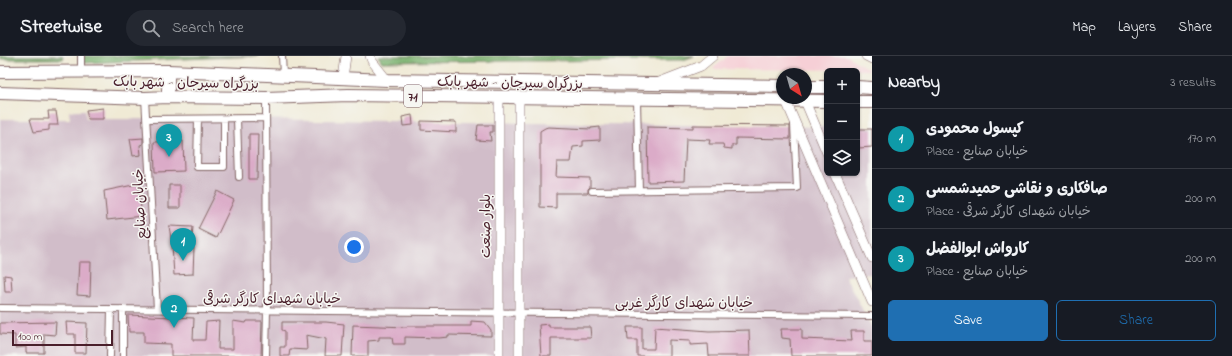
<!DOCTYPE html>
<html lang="en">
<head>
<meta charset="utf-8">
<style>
	body { margin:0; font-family:"Indie Flower","Playpen Sans Arabic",sans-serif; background:#242831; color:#f1f3f6 }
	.controls { position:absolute; right:12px; top:12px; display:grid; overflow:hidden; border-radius:6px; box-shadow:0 1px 3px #0004 }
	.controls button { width:36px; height:36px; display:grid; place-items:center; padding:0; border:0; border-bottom:1px solid #363941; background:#171b24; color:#f1f3f6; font:20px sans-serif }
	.compass { position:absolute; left:776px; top:12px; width:36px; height:36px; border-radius:50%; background:#171b24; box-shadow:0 1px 3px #0004; rotate:143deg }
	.scale { position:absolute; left:12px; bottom:10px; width:101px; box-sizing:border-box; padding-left:4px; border:2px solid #4a1f2b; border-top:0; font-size:11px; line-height:14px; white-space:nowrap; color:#4a1f2b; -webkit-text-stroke:3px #f6f6f2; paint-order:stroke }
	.you { position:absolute; left:354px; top:191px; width:14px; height:14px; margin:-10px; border:3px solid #fff; border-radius:50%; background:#1a73e8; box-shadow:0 0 0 6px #1a73e833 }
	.badge { display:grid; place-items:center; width:26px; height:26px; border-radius:50%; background:#1f6fb2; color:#fff; font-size:13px; font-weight:700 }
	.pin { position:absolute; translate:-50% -33px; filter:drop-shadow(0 1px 2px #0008) }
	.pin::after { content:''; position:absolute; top:21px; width:14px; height:12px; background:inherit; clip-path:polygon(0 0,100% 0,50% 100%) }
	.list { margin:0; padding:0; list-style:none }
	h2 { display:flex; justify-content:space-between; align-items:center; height:52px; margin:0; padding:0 16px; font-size:17px }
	h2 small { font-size:13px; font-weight:400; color:#9ea1a6 }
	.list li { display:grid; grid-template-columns:26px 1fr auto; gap:12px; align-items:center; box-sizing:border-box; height:60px; padding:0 16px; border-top:1px solid #363941 }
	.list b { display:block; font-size:15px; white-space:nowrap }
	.list p { margin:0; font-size:13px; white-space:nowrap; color:#9ea1a6 }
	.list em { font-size:13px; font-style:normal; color:#9ea1a6 }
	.actions { display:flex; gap:8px; padding:12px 16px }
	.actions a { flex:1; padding:9px 0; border:1px solid #1f6fb2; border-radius:6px; text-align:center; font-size:14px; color:#1f6fb2 }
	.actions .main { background:#1f6fb2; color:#fff }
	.icon { flex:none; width:22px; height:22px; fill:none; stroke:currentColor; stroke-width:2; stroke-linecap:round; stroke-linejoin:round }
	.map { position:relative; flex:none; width:872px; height:300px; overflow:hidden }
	header { display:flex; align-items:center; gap:24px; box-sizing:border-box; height:56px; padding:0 20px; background:#171b24; border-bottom:1px solid #363941 }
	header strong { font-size:19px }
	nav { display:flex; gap:22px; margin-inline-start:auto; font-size:14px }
	.search { width:280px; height:36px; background:#242831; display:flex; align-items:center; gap:10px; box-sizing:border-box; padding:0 14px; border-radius:22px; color:#9ea1a6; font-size:15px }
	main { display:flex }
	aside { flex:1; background:#171b24 }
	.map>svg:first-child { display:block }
	.built { fill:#f6cfd6 }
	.industrial { fill:#d1bdc9 }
	.forest { fill:#7bb270; stroke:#62684e }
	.building { fill:#dbabc8 }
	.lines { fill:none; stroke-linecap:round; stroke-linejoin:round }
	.street-casing { stroke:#846666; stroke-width:8 }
	.secondary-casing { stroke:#846666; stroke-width:10 }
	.highway-casing { stroke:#846666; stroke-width:14 }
	.street { stroke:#fff; stroke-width:6 }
	.secondary { stroke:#fff; stroke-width:9 }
	.highway { stroke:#fff; stroke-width:12 }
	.labels { text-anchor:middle; stroke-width:3; stroke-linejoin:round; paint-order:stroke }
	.shield { fill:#f6f6f2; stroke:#7e6067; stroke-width:1 }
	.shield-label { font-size:13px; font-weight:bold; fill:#4a1f2b }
	.street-label { font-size:14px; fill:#4a1f2b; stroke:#f6f6f2 }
</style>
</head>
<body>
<header>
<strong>Streetwise</strong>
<div class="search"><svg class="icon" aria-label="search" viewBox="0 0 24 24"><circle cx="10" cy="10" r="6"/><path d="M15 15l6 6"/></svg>Search here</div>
<nav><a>Map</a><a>Layers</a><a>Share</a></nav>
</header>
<main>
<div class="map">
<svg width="872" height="300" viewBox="0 0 872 300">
	<rect width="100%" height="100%" fill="#f6f6f2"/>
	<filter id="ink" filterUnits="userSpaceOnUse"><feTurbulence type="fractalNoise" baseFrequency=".025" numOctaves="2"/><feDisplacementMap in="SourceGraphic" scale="8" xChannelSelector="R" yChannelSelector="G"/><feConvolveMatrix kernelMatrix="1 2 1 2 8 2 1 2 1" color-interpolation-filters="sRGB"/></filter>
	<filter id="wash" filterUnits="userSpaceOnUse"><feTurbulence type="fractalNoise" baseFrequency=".012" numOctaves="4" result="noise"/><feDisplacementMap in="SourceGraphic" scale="16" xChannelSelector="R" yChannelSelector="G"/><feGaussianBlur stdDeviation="0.9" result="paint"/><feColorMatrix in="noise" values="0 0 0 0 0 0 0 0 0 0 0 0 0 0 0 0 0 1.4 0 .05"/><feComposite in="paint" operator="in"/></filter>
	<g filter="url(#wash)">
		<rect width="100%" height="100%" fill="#f0ead5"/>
		<path class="built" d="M728,0H847L870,14L712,13Z"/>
		<path class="industrial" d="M77,54H85L86,63H237L827,71V117H857V71H872V218L845,220L872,272V300H0V63H70L69,55Z"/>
		<path class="forest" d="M0,0H63V3H0Z
			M83,0H258L83,7Z
			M378,0H694L683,4L382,6Z"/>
		<g id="blocks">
			<path class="building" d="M103,52V63H88L86,54Z
				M48,55H56L58,69H49V74L34,76L30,63H49Z
				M412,59L413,69L403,70L402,61Z
				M421,65L456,66V76L421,74Z
				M478,69H493V76H490L491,85L476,84Z
				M693,69L790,70V83L736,82V89H732V93L724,92L723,88H709L710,84L686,83L684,125L648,126L647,71L693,72Z
				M548,71L591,73V72L600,71V84L583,85V90L573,91L571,106H557L556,121L590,122V131L588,133V137H556V152L540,151V75L545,72Z
				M857,73H872V91L859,92Z
				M249,78H258L257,123H249Z
				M143,82V88L140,89L141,99L133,100L130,83Z
				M183,85L184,115L155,116L154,86Z
				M138,128L142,160L107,164L104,135Z
				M169,129H180V152H169Z
				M217,135L234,144L216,182L198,173Z
				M169,170L193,171L191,192H194L193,218L174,219L172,189Z
				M79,206H91L90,240L77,239Z
				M4,219L11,220L12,236H5Z
				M128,259L194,262L193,284H205L206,266L219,265L218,293H233V265L246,267L247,265H262L261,300H171V288L144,287V276H129Z
				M471,265L485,266L491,274V280L448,279V281L439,282L405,281V288H393L392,281H379V284L368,285V300H352L353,269L407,271V270H471Z
				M56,266L55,279L44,278V297H26V291L15,292V279L0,278V267Z
				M66,266L87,267L86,297H75V278H67Z
				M282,266H326L344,268L342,300H325L326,283L306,279L307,294L290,293L289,300H280V291H285V275L282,274Z
				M549,268V271H590L591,282H551V300H541L539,269Z
				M627,271H642V293H654L655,271L709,275L749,274L750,300H709L708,288L690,289V285L669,284V300H637V284H628Z
				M781,273H802V283L852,285L851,275H864V285H872V300H791L790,283L782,282Z"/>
		</g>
	</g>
	<g filter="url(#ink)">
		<use href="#blocks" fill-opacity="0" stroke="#846666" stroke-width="1"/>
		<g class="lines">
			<g class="street-casing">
				<path id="street" d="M81,0V15
					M282,0L283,19
					M145,42L157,253
					M266,42L267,254L266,300
					M637,43L639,135
					M147,63L266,62
					M198,63L197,111H224V63
					M237,63L239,121
					M592,135L797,132L794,69
					M0,252L872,260
					M123,253V300
					M110,300L111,253"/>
			</g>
			<g class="secondary-casing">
				<path id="secondary" d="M370,0L372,5L387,24
					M866,0L872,3
					M343,22L346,0
					M657,27L701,10L713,0
					M786,45L872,246
					M805,45L827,97
					M835,117L872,202
					M499,300V41
					M519,300V41"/>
			</g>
			<g class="highway-casing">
				<path id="highway" d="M0,16L168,15L387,24L782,30
					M806,31H827
					M857,31L872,32
					M0,37L145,42L168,41L266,42L348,39L827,45
					M168,41V15
					M857,46H872"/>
			</g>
			<use href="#street" class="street"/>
			<use href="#secondary" class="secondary"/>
			<use href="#highway" class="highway"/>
		</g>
	</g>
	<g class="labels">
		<rect class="shield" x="404" y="29" width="18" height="22" rx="3"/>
		<g class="shield-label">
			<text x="413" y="45">71</text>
		</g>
		<g class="street-label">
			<text transform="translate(186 26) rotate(1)" y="5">بزرگراه سیرجان - شهر بابک</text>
			<text transform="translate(510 26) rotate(1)" y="5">بزرگراه سیرجان - شهر بابک</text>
			<text transform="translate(139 148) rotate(-93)" y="5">خیابان صنایع</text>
			<text transform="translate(485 170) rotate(-90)" y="5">بلوار صنعت</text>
			<text x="272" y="247">خیابان شهدای کارگر شرقی</text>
			<text x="684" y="251">خیابان شهدای کارگر غربی</text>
		</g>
	</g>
</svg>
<div class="controls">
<button>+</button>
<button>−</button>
<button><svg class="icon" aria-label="layers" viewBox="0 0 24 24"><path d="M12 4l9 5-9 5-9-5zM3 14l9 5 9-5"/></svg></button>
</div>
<svg class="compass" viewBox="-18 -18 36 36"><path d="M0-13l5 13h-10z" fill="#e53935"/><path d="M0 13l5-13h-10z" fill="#9ea1a6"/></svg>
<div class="scale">100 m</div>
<div class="you"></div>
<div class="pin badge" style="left:183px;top:205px;background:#0f9aa8">1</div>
<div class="pin badge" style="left:174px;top:272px;background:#0f9aa8">2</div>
<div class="pin badge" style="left:169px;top:101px;background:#0f9aa8">3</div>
</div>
<aside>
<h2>Nearby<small>3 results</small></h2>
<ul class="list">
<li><span class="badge" style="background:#0f9aa8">1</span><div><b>کپسول محمودی</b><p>Place · خیابان صنایع</p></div><em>170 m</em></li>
<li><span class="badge" style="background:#0f9aa8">2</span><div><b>صافکاری و نقاشی حمیدشمسی</b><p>Place · خیابان شهدای کارگر شرقی</p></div><em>200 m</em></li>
<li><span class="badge" style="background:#0f9aa8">3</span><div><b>کارواش ابوالفضل</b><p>Place · خیابان صنایع</p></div><em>200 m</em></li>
</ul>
<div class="actions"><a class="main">Save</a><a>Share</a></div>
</aside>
</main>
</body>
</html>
